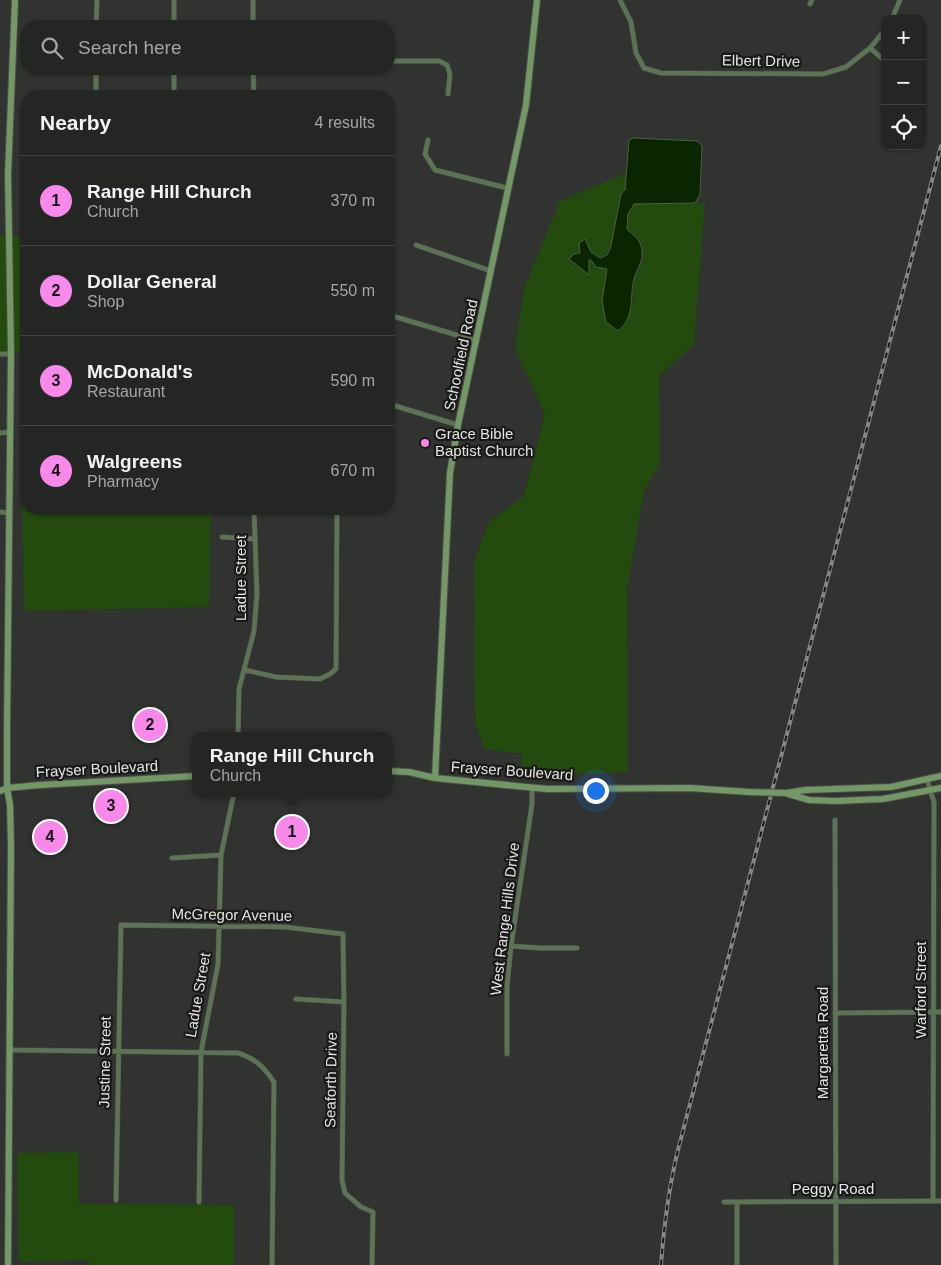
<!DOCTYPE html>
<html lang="en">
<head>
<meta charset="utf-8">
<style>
	body { margin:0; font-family:Helvetica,sans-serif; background:#2c2e2b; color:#f1f3f6 }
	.controls { position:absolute; right:15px; top:15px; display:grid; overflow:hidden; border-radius:10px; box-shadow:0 1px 4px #0004 }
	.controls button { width:45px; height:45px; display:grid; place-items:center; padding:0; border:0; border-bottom:1px solid #414341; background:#242623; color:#f1f3f6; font:25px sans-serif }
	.you { position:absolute; left:595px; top:790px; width:18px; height:18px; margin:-12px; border:4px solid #fff; border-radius:50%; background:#1a73e8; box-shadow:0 0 0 8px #1a73e833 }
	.badge { display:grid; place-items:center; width:32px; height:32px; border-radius:50%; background:#f888ea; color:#111; font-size:16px; font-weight:700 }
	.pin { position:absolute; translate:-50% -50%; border:2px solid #fff; box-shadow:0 1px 5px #0006 }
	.popup { position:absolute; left:192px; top:732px; width:200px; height:65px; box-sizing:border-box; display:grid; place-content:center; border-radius:10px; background:#242623; filter:drop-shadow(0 1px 4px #0005); font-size:16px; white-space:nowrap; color:#a3a5a6 }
	.popup b { font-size:19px; color:#f1f3f6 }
	.popup::after { content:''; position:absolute; left:50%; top:100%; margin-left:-10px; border:10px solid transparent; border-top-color:#242623 }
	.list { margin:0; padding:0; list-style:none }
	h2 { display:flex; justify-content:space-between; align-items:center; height:65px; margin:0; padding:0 20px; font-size:21px }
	h2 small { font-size:16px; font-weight:400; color:#a3a5a6 }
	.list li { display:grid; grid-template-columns:32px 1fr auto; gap:15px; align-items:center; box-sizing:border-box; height:90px; padding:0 20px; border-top:1px solid #414341 }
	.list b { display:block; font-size:19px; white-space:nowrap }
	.list p { margin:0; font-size:16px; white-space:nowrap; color:#a3a5a6 }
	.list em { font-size:16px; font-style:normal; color:#a3a5a6 }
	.icon { flex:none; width:28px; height:28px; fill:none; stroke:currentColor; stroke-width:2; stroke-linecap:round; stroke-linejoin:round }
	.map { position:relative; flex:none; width:941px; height:1265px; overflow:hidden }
	.search { position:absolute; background:#242623; box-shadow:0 1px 4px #0004; left:20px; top:20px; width:375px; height:55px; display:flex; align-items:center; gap:12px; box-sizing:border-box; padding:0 18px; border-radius:20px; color:#a3a5a6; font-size:19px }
	.panel { position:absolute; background:#242623; box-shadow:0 1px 4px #0004; left:20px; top:90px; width:375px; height:425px; border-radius:20px }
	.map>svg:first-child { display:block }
	.green { fill:#224b0d }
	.water { fill:#0a2600; stroke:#4b5f44 }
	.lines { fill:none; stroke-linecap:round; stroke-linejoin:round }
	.street-casing { stroke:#4d4f4c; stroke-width:5.5 }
	.secondary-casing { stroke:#4d4f4c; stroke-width:8 }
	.street { stroke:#5c7354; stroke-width:4.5 }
	.secondary { stroke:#739765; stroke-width:6 }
	.rail-casing { stroke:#858784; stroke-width:4 }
	.rail { stroke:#191a18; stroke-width:2; stroke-dasharray:5.5; stroke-linecap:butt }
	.secondary-bridge-casing { stroke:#4d4f4c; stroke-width:8; stroke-linecap:butt }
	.secondary-bridge { stroke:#739765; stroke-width:6 }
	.poi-dot { fill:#f888ea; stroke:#191a18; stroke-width:2 }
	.labels { text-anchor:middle; stroke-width:4.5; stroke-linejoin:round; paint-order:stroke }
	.street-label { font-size:15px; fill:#e3e5e2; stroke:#191a18 }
	.poi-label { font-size:15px; fill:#e3e5e2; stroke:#191a18; text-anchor:start }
</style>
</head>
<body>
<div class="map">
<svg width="941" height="1265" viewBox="0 0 941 1265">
	<rect width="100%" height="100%" fill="#30332f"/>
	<path class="green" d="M626,173C624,198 618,232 606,255L600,258L591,252L585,239L589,274L588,260L591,259L607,269L602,301L632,308L633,282L643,260L640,242L627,229L628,214L634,204L705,203L694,344L659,376L660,463L644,491L627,589L628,772L518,777L523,754L485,749L475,724L474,562L489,522L524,496L545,414L515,348L524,289L560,201Z
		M0,235L26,236V509H211L209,607L24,611L20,353L0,352Z
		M79,1152V1204L234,1205V1265H89V1260L19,1262L17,1153Z"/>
	<path class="water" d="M633,138L697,141L702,146L700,195L695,203L634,204L628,214L627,229C631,233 638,238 640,243C647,261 635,268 633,284C630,302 634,318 618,331L606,322L602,301L607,269L596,267L591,260H589V275L569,259L574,254L580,253L579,243L585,239L591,252L600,258L607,255L611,246L621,194L625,190L629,140Z"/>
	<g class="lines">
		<g class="street-casing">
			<path id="street" d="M620,0L631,22L636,53L644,68L661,73L823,74L846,67L870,48L885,30
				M810,4L812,0
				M892,19L900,0
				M96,26L97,0
				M174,26V0
				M253,26V0
				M870,48L885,61
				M389,61H439L447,65L450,74L448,94
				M253,69L254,96
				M96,96V69
				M174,96V69
				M428,140L425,154L435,170L507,188
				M416,245L491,271
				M389,315L477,341
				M0,354H11
				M389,404L458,425
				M0,433L11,432
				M0,512L9,513
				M222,537L254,539
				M245,670L276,677L320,679L330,674L336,669L337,509
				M238,736L239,689L254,631L257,594L254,509
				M927,780L934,802L933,1201
				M835,820L836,1265
				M172,858L221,855
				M511,946L540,948H577
				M296,999L344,1002
				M835,1013L941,1012
				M10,1050L238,1053C256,1059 263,1066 274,1082L272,1265
				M507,1054V987L511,946L532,804V787
				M116,1200L121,925L285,927L343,934L344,1002L342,1180L345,1193L361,1207L373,1212L372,1265
				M199,1202L201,1052L218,964L221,855L234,793
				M724,1202L941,1201
				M737,1265V1202"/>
		</g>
		<g class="secondary-casing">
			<path id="secondary" d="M388,771L409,772L435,778L547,789L690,788L749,792
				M435,778L450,473L458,425L526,105L537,0
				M0,791L7,788L40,785L196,776
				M785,793L809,800L835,801L883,799L941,788
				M787,793L805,790L891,787L941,776
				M8,1265L11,845L10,805L7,788V728L11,354L8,175L15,0"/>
		</g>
		<use href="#street" class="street"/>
		<use href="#secondary" class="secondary"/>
		<g class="rail-casing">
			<path id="rail" d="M661,1265C664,1225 669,1185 679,1146L941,146"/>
		</g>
		<use href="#rail" class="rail"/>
		<g class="secondary-bridge-casing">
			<path id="secondary-bridge" d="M749,792L785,793"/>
		</g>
		<use href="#secondary-bridge" class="secondary-bridge"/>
	</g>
	<circle class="poi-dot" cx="425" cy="443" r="5"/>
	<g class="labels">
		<g class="street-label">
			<text transform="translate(761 61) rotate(1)" y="5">Elbert Drive</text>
			<text transform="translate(461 355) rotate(-78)" y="5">Schoolfield Road</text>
			<text transform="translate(241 578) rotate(-90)" y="5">Ladue Street</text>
			<text transform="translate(97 769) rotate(-3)" y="5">Frayser Boulevard</text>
			<text transform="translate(512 771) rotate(4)" y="5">Frayser Boulevard</text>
			<text transform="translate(232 915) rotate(1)" y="5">McGregor Avenue</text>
			<text transform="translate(505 919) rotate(-83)" y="5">West Range Hills Drive</text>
			<text transform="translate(921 990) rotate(-90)" y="5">Warford Street</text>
			<text transform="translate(198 995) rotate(-80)" y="5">Ladue Street</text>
			<text transform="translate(823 1043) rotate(-90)" y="5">Margaretta Road</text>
			<text transform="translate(105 1062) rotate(-89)" y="5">Justine Street</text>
			<text transform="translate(331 1080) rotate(-89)" y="5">Seaforth Drive</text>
			<text x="833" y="1194">Peggy Road</text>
		</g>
		<g class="poi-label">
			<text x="435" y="439">Grace Bible<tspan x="435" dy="17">Baptist Church</tspan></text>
		</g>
	</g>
</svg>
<div class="controls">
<button>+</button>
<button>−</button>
<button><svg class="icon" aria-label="locate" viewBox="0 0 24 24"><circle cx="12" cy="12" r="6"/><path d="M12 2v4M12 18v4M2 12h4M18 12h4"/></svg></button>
</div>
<div class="you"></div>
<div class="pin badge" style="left:292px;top:832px">1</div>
<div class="popup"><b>Range Hill Church</b>Church</div>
<div class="pin badge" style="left:150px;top:725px">2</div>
<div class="pin badge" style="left:111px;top:806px">3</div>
<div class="pin badge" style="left:50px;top:837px">4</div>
<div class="search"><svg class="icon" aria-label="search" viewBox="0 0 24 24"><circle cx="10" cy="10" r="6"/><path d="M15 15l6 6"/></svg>Search here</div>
<section class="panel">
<h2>Nearby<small>4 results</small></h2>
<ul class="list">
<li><span class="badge">1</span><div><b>Range Hill Church</b><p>Church</p></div><em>370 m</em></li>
<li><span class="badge">2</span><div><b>Dollar General</b><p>Shop</p></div><em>550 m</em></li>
<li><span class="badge">3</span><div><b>McDonald's</b><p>Restaurant</p></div><em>590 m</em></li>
<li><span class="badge">4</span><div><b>Walgreens</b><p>Pharmacy</p></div><em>670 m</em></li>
</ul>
</section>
</div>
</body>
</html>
